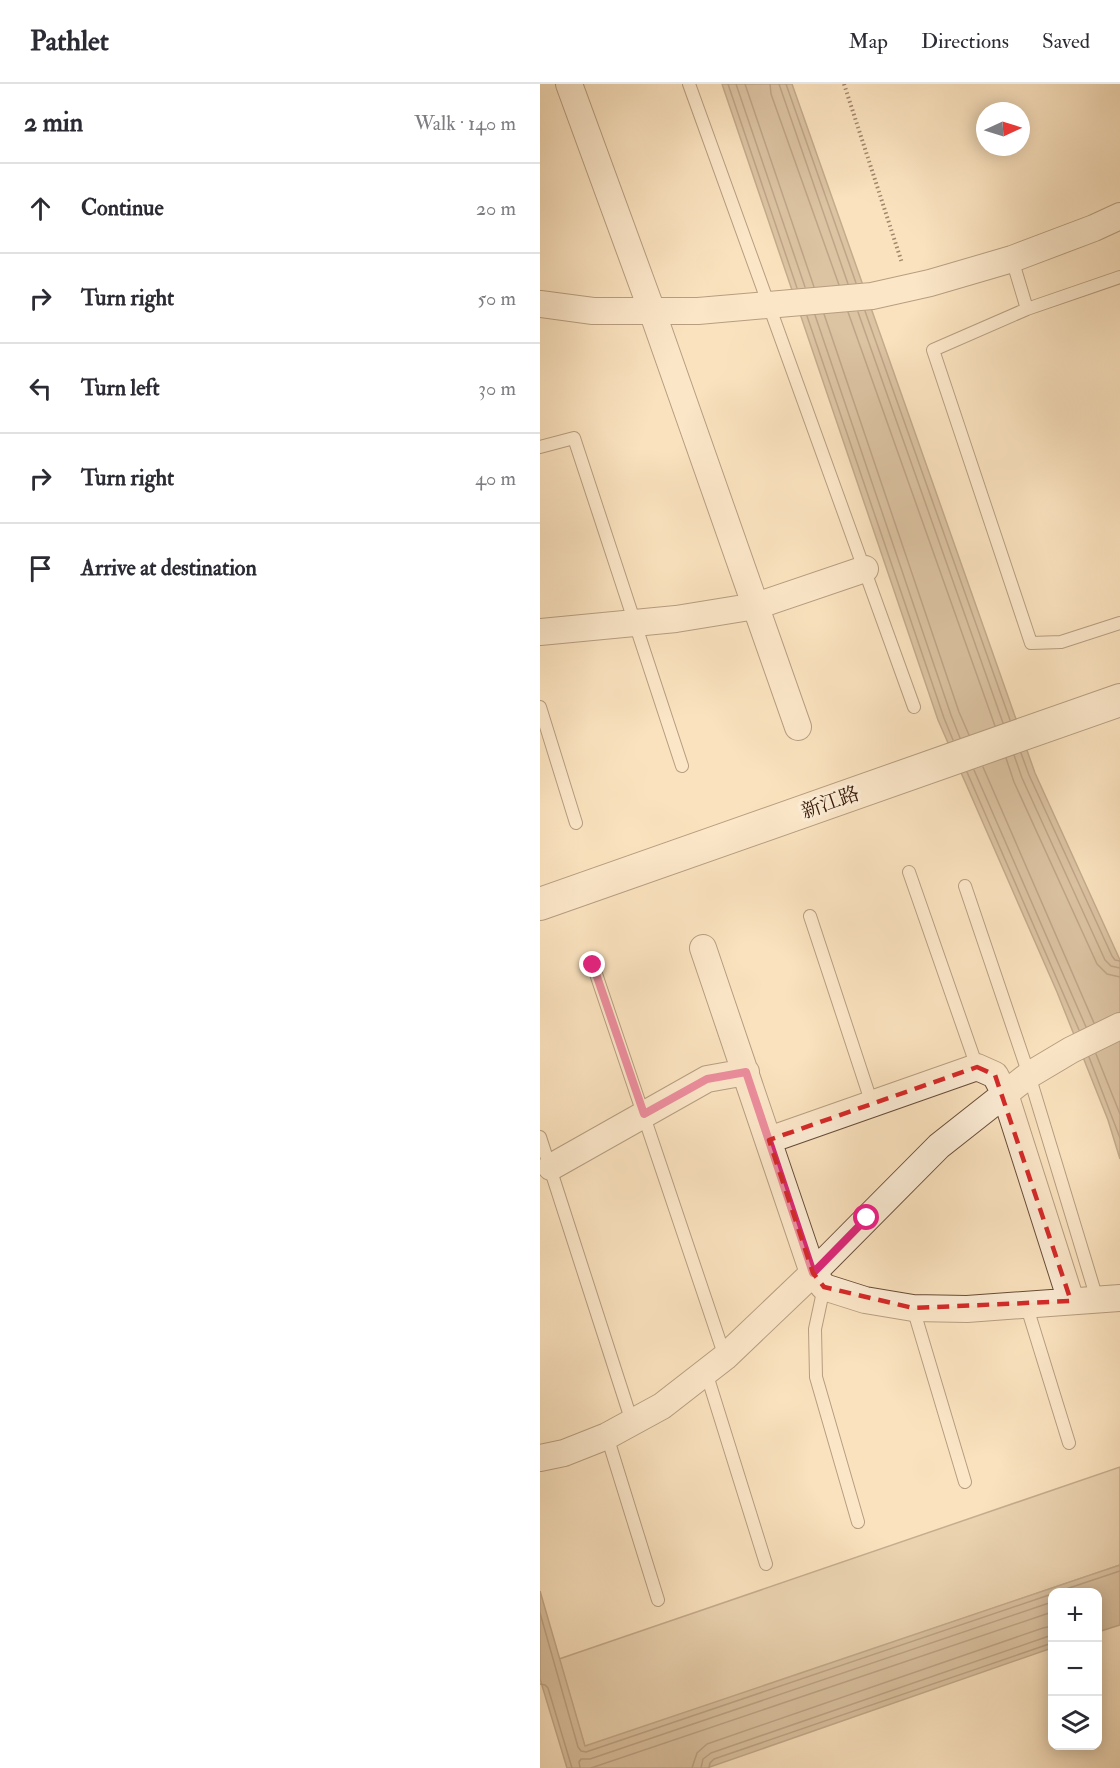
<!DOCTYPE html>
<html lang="en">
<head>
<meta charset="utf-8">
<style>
	body { margin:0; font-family:"IM FELL Double Pica","Noto Serif SC",serif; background:#f7f7f7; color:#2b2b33 }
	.controls { position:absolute; right:18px; bottom:18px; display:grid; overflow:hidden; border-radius:12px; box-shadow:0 3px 15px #0003 }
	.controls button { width:54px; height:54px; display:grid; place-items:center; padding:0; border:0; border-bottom:2px solid #e1e1e2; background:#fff; color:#2b2b33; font:30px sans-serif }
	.compass { position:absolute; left:436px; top:18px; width:54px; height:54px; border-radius:50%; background:#fff; box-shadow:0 3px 15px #0003; rotate:86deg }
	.stop { position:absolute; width:18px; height:18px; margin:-14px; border:4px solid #db2777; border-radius:50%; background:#fff }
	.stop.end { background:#db2777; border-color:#fff; box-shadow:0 2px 6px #0008 }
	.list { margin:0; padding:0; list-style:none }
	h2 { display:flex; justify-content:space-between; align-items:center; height:78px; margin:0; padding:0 24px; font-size:26px }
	h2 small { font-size:20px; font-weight:400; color:#7c7c81 }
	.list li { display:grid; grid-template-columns:39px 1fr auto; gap:18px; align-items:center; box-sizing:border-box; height:90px; padding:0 24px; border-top:2px solid #e1e1e2 }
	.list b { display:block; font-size:22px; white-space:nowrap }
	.list em { font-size:20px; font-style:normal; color:#7c7c81 }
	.icon { flex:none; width:33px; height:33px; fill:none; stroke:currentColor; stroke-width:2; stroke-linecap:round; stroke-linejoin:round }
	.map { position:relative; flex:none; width:580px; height:1684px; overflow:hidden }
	header { display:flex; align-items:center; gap:36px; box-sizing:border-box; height:84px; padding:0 30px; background:#fff; border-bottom:2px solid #e1e1e2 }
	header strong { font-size:28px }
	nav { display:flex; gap:33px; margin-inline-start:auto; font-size:21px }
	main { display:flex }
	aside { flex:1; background:#fff }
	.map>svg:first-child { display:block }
	.green { fill:#d9c09f; stroke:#886c54; stroke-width:1.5 }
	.water { fill:#b89e81; stroke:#846951; stroke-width:1.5 }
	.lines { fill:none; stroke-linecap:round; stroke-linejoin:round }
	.shore { stroke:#785c46; stroke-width:1.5 }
	.service-casing { stroke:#684b37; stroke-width:14 }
	.minor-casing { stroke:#684b37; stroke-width:28 }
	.tertiary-casing { stroke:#684b37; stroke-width:34 }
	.path { stroke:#37190a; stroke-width:4; stroke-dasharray:1.5 3; stroke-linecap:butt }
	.service { stroke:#fcecd5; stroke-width:12 }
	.minor { stroke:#fcecd5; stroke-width:26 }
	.tertiary { stroke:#fcecd5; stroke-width:32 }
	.route { stroke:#db2777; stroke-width:8 }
	.marked { fill:none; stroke:#d62828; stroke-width:4.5; stroke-dasharray:12 8; stroke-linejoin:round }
	.labels { text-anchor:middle; stroke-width:6; stroke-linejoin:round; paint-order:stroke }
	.street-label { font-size:20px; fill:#37190a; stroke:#fcecd5 }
</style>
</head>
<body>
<header>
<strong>Pathlet</strong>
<nav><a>Map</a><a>Directions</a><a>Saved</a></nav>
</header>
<main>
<aside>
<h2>2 min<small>Walk · 140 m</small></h2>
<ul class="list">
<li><svg class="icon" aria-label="ahead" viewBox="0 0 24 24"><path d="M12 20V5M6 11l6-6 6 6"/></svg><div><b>Continue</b></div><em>20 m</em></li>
<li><svg class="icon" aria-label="right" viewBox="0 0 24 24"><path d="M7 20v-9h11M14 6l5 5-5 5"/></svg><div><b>Turn right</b></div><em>50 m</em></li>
<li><svg class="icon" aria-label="left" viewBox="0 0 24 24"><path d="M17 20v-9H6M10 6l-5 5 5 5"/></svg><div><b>Turn left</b></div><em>30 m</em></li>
<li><svg class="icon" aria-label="right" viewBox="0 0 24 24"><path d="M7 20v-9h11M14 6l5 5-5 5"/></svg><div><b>Turn right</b></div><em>40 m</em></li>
<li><svg class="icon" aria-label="arrive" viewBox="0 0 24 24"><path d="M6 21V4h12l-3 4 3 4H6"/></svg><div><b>Arrive at destination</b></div></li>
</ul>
</aside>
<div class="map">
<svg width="580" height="1684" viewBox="0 0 580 1684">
	<rect width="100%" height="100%" fill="#fae2be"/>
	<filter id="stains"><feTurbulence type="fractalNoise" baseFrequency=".00333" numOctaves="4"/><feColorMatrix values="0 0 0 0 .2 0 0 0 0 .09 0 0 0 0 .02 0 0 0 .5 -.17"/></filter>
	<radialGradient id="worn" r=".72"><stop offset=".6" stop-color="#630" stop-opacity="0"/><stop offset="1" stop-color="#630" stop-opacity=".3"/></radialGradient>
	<path class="green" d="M580,1383V1481L45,1663L19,1575Z"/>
	<path class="water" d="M182,0H252L495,689L580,876V1075L568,1036L517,908L398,636Z
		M580,1481V1541L558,1548V1508H512V1564L167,1684H27L0,1595V1507L45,1662Z"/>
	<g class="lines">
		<path class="shore" d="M188,0L257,204
			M196,0L265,203
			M205,0L274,203
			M230,0L231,10L299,201
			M239,0L308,200
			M246,0L316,199
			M325,227L470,636
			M308,228L455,642
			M318,228L463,639
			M284,230L419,628L429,651
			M275,231L411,631L420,654
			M267,232L404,634L413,656
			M481,669L489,691L572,872L575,876L580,877
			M474,671L482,694L565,876L571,882L580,884
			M466,674L474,698L557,880L567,890L580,893
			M443,683L554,939
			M434,686L546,943
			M427,688L539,946
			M556,970L580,1030
			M549,973L580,1054
			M517,1508L580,1487
			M0,1529L38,1663L41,1667L46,1668L512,1510
			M0,1600L5,1601L8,1604L32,1684
			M40,1684L39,1678L41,1675H50L512,1518
			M51,1684L512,1528
			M152,1684L157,1669L167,1660L503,1544L512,1542
			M161,1684L163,1675L171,1669L512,1551
			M169,1684L170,1679L174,1675L512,1559"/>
		<g class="service-casing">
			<path id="service" d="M149,0L374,623
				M472,175L487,225
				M580,193L487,225L393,266L491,559L521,558L580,539
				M0,363L34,354L142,682
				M0,623L36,739
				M369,788L437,983
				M425,802L489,991L557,1215
				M270,832L332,1020
				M53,881L185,1273
				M0,1053L92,1338
				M284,1203L275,1245L276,1293L318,1438
				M486,1220L529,1359
				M373,1224L425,1398
				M166,1288L226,1480
				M67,1352L118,1516"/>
		</g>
		<g class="minor-casing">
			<path id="minor" d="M29,0L112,227L258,643
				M0,220L53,227H158L332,212L390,199L472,175L554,144L580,132
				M0,548L136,535L216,522L325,485
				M163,864L273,1189L284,1203L325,1216L373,1224L427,1225L580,1214
				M229,1056L437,983L455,991L465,1010L531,1217
				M11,1083L167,995L206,988
				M0,1374L24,1369L67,1352L122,1322L185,1273L273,1189L399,1062L489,991L531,966L580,942"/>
		</g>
		<g class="tertiary-casing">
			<path id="tertiary" d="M0,820L580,616"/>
		</g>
		<path class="path" d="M304,0L362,179"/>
		<use href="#service" class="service"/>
		<use href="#minor" class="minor"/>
		<use href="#tertiary" class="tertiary"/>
	</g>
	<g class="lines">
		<path class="route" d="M53,881L104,1030L167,995L206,988L273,1189L327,1134"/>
	</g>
	<path d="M0 0H580V1684H0ZM437,983L455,991L531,1217L373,1224L284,1203L273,1189L229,1056Z" fill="#fae2be" fill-opacity=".55" fill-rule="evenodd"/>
	<path class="marked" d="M437,983L455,991L531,1217L373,1224L284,1203L273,1189L229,1056Z"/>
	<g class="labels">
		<g class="street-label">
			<text transform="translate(290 718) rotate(-19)" y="7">新江路</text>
		</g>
	</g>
	<rect width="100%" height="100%" filter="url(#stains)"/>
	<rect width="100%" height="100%" fill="url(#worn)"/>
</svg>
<div class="controls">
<button>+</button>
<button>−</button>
<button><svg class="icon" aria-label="layers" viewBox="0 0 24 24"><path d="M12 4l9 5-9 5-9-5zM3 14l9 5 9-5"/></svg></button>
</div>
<svg class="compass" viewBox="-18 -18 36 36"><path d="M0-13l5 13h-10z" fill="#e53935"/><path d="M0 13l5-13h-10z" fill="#7c7c81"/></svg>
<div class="stop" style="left:327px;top:1134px"></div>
<div class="stop end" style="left:53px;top:881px"></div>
</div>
</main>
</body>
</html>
